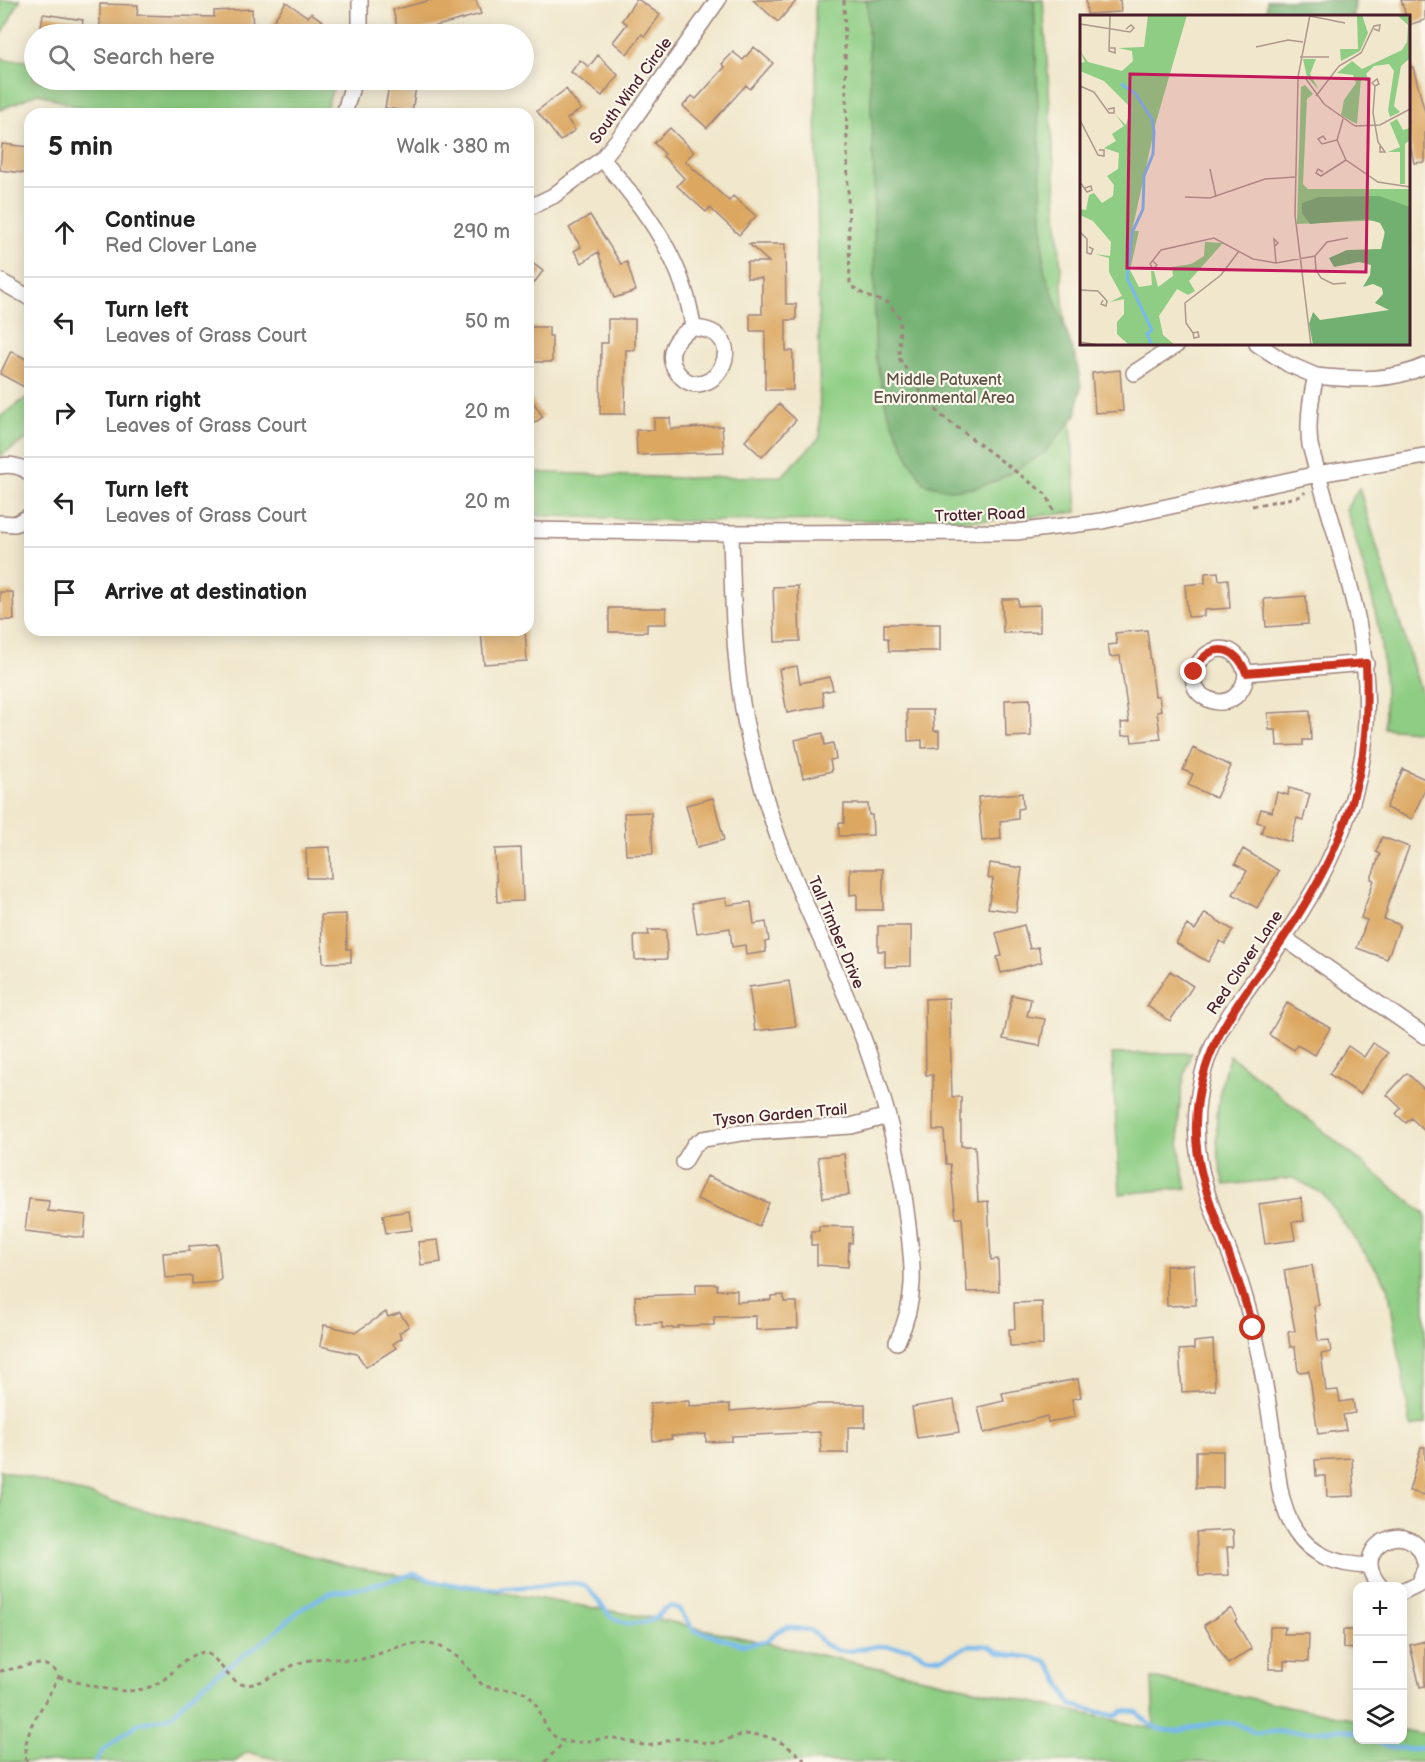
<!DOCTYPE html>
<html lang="en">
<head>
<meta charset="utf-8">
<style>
	body { margin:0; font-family:"Balsamiq Sans",sans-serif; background:#f2f2f2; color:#222 }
	.controls { position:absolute; right:18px; bottom:18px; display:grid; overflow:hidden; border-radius:12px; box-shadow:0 3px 15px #0003 }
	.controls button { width:54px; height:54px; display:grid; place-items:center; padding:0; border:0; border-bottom:2px solid #e0e0e0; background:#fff; color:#222; font:30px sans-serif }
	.stop { position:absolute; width:18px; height:18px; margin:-14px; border:4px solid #c8321e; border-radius:50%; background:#fff }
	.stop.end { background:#c8321e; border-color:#fff; box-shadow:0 2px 6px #0008 }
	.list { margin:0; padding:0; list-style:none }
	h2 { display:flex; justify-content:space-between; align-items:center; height:78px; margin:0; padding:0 24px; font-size:26px }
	h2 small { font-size:20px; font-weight:400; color:#767676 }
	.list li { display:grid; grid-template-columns:39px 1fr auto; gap:18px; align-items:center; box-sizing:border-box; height:90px; padding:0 24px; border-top:2px solid #e0e0e0 }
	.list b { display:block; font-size:22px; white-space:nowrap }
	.list p { margin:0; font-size:20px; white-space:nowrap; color:#767676 }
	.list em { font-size:20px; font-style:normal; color:#767676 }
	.icon { flex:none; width:33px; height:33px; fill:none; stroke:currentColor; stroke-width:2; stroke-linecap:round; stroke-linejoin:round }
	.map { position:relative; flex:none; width:1425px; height:1762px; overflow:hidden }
	.search { position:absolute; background:#fff; box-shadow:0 3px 15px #0003; left:24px; top:24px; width:510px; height:66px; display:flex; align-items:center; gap:15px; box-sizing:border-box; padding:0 21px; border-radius:33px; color:#767676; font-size:22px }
	.panel { position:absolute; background:#fff; box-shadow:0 3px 15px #0003; left:24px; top:108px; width:510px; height:528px; border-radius:18px }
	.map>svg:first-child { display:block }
	.green { fill:#8ecd83; stroke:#6c7657; stroke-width:1.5 }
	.forest { fill:#72b071; stroke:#5e684e; stroke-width:1.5 }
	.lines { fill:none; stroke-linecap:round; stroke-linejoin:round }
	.stream { stroke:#78b9ed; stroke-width:4.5 }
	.building { fill:#dca761 }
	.minor-casing { stroke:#9d837c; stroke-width:18 }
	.path { stroke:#9d837c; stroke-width:3; stroke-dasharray:4.5 4.5; stroke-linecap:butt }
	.minor { stroke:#fff; stroke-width:15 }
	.route { stroke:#c8321e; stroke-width:8 }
	.labels { text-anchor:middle; stroke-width:4.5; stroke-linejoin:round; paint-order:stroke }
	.street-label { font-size:16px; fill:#4a1f2b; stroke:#fbf7ec }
	.park-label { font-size:16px; fill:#5e5345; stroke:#fbf7ec }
	.inset-river { fill:none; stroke:#78b9ed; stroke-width:3 }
	.inset-road { fill:none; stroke:#ae978c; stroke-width:1.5 }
	.view { fill:#c2185b; fill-opacity:0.15; stroke:#c2185b; stroke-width:3 }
	.inset-edge { fill:none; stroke:#4a1f2b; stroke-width:3 }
</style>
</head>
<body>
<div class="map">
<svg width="1425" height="1762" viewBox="0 0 1425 1762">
	<rect width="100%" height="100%" fill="#fbf7ec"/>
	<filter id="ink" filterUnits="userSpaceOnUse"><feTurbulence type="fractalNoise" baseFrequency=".0167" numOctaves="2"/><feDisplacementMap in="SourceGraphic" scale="12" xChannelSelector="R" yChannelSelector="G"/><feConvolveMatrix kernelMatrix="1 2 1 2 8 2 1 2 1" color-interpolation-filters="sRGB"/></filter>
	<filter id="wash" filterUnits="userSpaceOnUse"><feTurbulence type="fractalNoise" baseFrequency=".008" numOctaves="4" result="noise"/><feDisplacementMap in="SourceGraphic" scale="24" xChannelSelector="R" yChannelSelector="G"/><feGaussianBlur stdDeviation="1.35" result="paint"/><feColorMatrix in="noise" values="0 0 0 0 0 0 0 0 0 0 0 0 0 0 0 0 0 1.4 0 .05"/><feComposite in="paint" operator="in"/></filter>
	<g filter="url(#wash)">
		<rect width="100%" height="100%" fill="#f0e7cc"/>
		<path class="green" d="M0,0H20L0,38Z
			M815,0H1043L1077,512L993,520L680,521L528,515V472L680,478L782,476L820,437Z
			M0,55L5,60L34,61V80H145L161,86L187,80H229L245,86L335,82L324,114H91L88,111L38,93L0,110Z
			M30,395V437L0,456V417Z
			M1359,488L1425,705V732L1384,728C1390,647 1370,585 1346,509Z
			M1191,1053C1176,1097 1175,1143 1187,1188L1120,1194L1112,1054Z
			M1230,1055L1425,1214V1424L1411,1427L1388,1286L1323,1194L1294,1178L1225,1185C1212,1140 1214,1098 1230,1055Z
			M0,1470L346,1566L653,1618L1154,1729L1152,1678L1357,1720L1358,1740H1402L1403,1730L1425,1734V1762H286L247,1752L235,1762H0Z"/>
		<path class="forest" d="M867,0H1034L1044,269L1076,359L1081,386L1076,415L1044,453L998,480L974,488L949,490L924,483L910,461L887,410L875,355L874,182Z
			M1267,0H1355L1354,16H1266Z"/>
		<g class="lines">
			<path class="stream" d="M1371,1740C1387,1748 1407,1750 1425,1748
				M95,1762L104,1749L137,1724L170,1717L190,1696L214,1676L267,1639L300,1610L328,1593L366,1587L414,1574L440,1583L497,1589L573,1583L583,1585L589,1589L611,1617L628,1624L647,1622L657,1617L664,1609L670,1606L678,1608L694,1630L743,1645L767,1641L776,1632L787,1627L809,1630L817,1635L824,1644L836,1650L849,1651L878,1646L910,1648L926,1657L942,1658L971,1645L989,1646L1000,1653L1033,1658L1047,1662L1056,1675L1071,1705L1115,1716L1123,1711L1137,1712C1141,1716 1146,1723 1151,1725C1185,1745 1217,1705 1254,1733C1272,1731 1288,1731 1306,1732C1324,1732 1340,1726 1358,1733"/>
		</g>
		<g id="blocks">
			<path class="building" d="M431,0H476L481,14L407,34H399L393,10Z
				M636,0H639L660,15L645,36L642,34L627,54L613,42L627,24L622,20Z
				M753,0H797L778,22Z
				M1086,0H1120L1121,12L1087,14Z
				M1401,0H1425V20L1408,25V16H1406Z
				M286,2L308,17L311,13L324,22L316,34H276L268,29Z
				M100,4L138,5L137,15L214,17V11L252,9L253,34H156V32L100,31Z
				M43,14L83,20L81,34H40Z
				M754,47L773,63L750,89L746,85L707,128L683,106L692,96L696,99L725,67L722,64L733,52L743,60Z
				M598,55L618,75L602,96L571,72L580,60L589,67Z
				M1408,67H1413L1425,112V162L1414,163L1408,135Z
				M390,80H417L412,112L385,108Z
				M566,89L581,109L567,119L575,130L560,141L537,111Z
				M670,128L694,152L685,161L729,201L733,196L756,216L739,235L710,208L706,212L677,186L684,178L663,156L665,154L654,143Z
				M2,144L30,147V174L0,170Z
				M590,215L621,264L627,262L636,291L614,298L598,252L582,263L574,251L581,247L569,228Z
				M749,244H785L786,304H796V320H786V351H793V390H765V331H750V314H762V278H747V262H769Z
				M528,260L543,271L528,291Z
				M608,319H635V350H626L625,414H600L601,343H608Z
				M528,327H549V336H552V362H528Z
				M11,351L30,361V390L0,374Z
				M1120,370L1123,411L1095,413L1092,373Z
				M528,394L543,417L528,427Z
				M779,404L796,420L762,457L745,441Z
				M654,418H670L671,429L722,426L724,452L637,455L636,430H654Z
				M1218,572L1219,580L1228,579L1230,608L1204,610V616L1188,617L1185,585L1205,583V573Z
				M798,586L800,641L775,642L773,587Z
				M0,592H13L14,620H0Z
				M1306,596L1308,624L1266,627L1264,599Z
				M1002,599H1018V606L1040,605V632L1003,633Z
				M609,608H666V624H647V632H609Z
				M884,624H940V651H889L888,638H884Z
				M503,630H525L527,661L484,664L481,632Z
				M1147,630L1155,696H1159L1161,711L1157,712L1161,739L1132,742L1131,735L1122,736L1121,723L1129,722L1120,656L1110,657L1108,645L1117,644L1115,633Z
				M797,666L800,683L830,677L833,690L822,692L824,706L787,713L779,669Z
				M1030,699L1031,736L1006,737L1005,700Z
				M907,710H933L934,731H939V747L922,748V740L908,741Z
				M1310,711L1311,740H1303V745L1277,746L1276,730H1269L1268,713Z
				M823,733L825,745L833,743L836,759L830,760L832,771L803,778L795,740Z
				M1193,748L1231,766L1216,798L1188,785L1193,774L1183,770Z
				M1403,769L1425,779V789L1412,819L1386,808Z
				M1289,788L1310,794L1303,820L1297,818L1291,842L1261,833L1264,824L1257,822L1261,809L1272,812L1277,792L1288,795Z
				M1022,793L1023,808L1018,809V819L1000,821L1001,839L982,841L978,797Z
				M713,798L724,840L697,847L686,805Z
				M844,804H868L869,815H872L873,835L839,836V823H844Z
				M651,812L653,854L626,855L624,813Z
				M1382,837L1409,847L1386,909L1387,910L1384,919L1400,925L1387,959L1357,948L1367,920L1361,918L1374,880L1371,879L1380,854L1376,852Z
				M330,847L331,878H307L306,848Z
				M521,848L523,901L497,902L495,849Z
				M1243,849L1279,871L1257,908L1233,894L1247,871L1235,864Z
				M990,863L1022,868L1016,912L988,908L993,879L988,878Z
				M850,869H883V910H857V894L850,895Z
				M726,898L727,905L751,902L754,924L766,922L769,941L765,942L766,952L746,955L745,945L732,947L730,928L697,933L692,903Z
				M1205,913L1233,930L1225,944L1220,941L1208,962L1176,943L1187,925L1195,930Z
				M346,914L347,949H351V962L323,963L321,915Z
				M1024,925L1030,949L1038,947L1042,962L1001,973L997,957L1002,956L996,933Z
				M878,926H911V966L885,967V951H878Z
				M648,930H666L667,959L635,960L634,935H649Z
				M1170,971L1193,986L1170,1021L1147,1006Z
				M789,981L796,1026L755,1031L749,987Z
				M1012,995L1031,999L1027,1016L1045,1019L1040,1046L1003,1039Z
				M949,998L952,1097H961V1146H975L978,1202L988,1201L991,1260L998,1259L999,1291L967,1292L962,1218H956L950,1164H946L944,1130H933V1075H926L925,999Z
				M1287,1003L1330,1028L1315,1055L1297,1045L1294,1050L1269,1035Z
				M1373,1043L1388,1053L1360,1094L1329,1074L1348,1046L1364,1057Z
				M1407,1073L1425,1090V1131L1411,1118L1406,1123L1396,1114L1401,1108L1387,1095Z
				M844,1154L849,1195L823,1198L818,1157Z
				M707,1176L769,1203L759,1226L697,1199Z
				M1301,1198L1304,1221L1292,1222L1295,1240L1265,1244L1259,1204Z
				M29,1199L49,1201L48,1211L86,1215L84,1238L25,1231Z
				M409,1211L412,1230L386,1233L383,1215Z
				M819,1226L853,1227L852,1243H849L848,1267L817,1265V1245H811V1231H819Z
				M438,1240L441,1262L421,1265L418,1242Z
				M218,1244L221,1279L217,1282L192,1284V1276L165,1278L163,1253L190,1251L189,1246Z
				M1194,1265L1196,1305L1167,1306L1166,1266Z
				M1312,1265L1319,1305L1314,1306L1318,1341L1329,1340L1331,1352L1321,1354L1326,1391L1338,1390L1340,1402L1353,1400L1355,1413L1343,1415L1346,1430L1318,1434L1309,1371L1298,1372L1295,1347H1290L1288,1332L1295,1331L1284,1270Z
				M696,1284H717V1290H737V1302L771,1300V1296L784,1295V1302H797L798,1328L756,1330V1316L714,1317V1325L678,1326V1328H662V1323L636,1324L635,1296L696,1294Z
				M1042,1302L1043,1345L1010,1346L1009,1329H1015L1014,1303Z
				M386,1312L388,1317L400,1313L409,1326L399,1333L402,1338L393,1344L396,1348L366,1367L357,1354L320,1346L324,1325L356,1332Z
				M1213,1340L1215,1390L1182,1392L1179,1350L1194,1349V1342Z
				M1078,1379L1081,1397L1072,1399L1075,1417L1048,1422L1047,1416L984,1433L978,1407L1004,1401L1002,1393Z
				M954,1400L959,1432L917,1438L912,1407Z
				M689,1401V1406L730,1404V1411L816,1404H865V1427H848V1453H821L820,1432L732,1436V1441L706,1442V1434L671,1436L672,1439L653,1441L650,1403Z
				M1421,1447H1425V1495L1409,1491Z
				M1196,1451H1223V1488H1196Z
				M1352,1458L1354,1496L1327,1497L1326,1476H1316L1315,1460Z
				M1233,1530L1234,1547H1227L1229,1575L1199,1576L1196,1532Z
				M1231,1608L1237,1619L1235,1621L1252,1649L1228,1664L1204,1625Z
				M1270,1627H1285L1284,1634H1309L1308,1662L1284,1661V1669H1269Z
				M1343,1630H1358V1649L1343,1648Z
				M1425,1641V1686L1420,1687L1410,1645Z"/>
		</g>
	</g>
	<g filter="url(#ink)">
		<use href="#blocks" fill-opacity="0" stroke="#9d837c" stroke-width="1.5"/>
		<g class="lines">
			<g class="minor-casing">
				<path id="minor" d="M360,0V34
					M344,114L354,80
					M602,159C645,208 685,262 693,328C759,331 709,414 677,372C664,354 676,336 693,328
					M528,208L553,196L602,159L630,124L718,0
					M0,281L30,298
					M1257,344L1288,364L1316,376C1310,400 1307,421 1310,445C1335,542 1375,634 1365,736C1358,815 1320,887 1275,951C1248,989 1215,1027 1203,1073C1196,1102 1194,1130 1199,1159C1206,1204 1229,1245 1242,1288C1259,1342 1268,1397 1275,1452C1278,1478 1280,1507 1295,1530C1312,1557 1339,1565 1369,1566
					M1134,373L1178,344
					M1316,376C1353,380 1390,382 1425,366
					M0,466C10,464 23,466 30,474
					M0,523L15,524L30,516
					M528,530L731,533L1016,532L1102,521L1318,474L1425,456
					M731,533C733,607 733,682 753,754C761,784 770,816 781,845C807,913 841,978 866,1046C886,1102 900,1159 907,1218C913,1265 918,1298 897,1342
					M1246,673C1227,615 1166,679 1208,699C1229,709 1245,692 1246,673L1366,663
					M1284,938L1425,1036
					M684,1162L694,1145L703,1139L741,1133L851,1126L888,1116
					M1380,1586C1344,1545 1416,1513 1425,1563
					M1402,1592L1418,1584L1425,1569"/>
			</g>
			<path class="path" d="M844,0L850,285L866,296L888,303L900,318L899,358L923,395L942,416L1047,495L1054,513
				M1252,506L1302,496L1305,492
				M0,1671C18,1670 48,1653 59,1677L31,1726L26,1743V1762
				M59,1677C92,1685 132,1702 163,1680C179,1668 183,1656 204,1652C220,1658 225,1678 241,1684C256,1689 282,1670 296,1664C307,1660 319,1658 331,1658C341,1659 349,1662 358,1660C383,1655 400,1641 428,1644C448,1646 460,1658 472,1673C475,1677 480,1684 485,1686C499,1691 516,1684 529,1696C543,1709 543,1736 564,1741C577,1745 595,1739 609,1738C624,1737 638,1747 653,1745C661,1744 667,1740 675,1739C687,1737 699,1743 711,1743C721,1743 732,1737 742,1735C766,1731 790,1745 806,1762
				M545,1762L564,1742"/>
			<use href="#minor" class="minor"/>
		</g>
	</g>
	<g class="lines" filter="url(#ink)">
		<path class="route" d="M1194,672C1206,642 1236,643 1246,673L1366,663C1367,687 1367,711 1365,735C1359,810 1324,877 1283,939C1242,1000 1198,1045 1196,1124C1194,1166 1212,1207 1226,1246C1236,1273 1245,1300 1253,1328"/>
	</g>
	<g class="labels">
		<g class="street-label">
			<text transform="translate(630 90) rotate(-54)" y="6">South Wind Circle</text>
			<text transform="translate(980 514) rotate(-2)" y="6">Trotter Road</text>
			<text transform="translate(837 932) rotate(67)" y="6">Tall Timber Drive</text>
			<text transform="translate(1244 962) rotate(-56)" y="6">Red Clover Lane</text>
			<text transform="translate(780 1114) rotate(-5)" y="6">Tyson Garden Trail</text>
		</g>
		<g class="park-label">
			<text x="944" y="385">Middle Patuxent<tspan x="944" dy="18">Environmental Area</tspan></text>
		</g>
	</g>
	<g transform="translate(1080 15)">
		<rect width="330" height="330" fill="#f0e7cc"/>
		<path d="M68,0H107L76,107L52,216H59L50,255L59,272L72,270L71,256H74L78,272L93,261L92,252L111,249L124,241L125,227L143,228L109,266L115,276L108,280L97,274L79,301L83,320L95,330H49L37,319V307L44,299V284L30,287L42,281L29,257V243L15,239L30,241L31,227L13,206L0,200V194L6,195L9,180L14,178L22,188L33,181L34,170L27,161L38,154L39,138L24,133L36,126L32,119L44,111L36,100L46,110L51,93L24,66L0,56V48L5,47L0,36L8,47L42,56L53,46L52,36L38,33L64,32ZM277,0H282L288,18L280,36L261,46L260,34H278ZM317,0H330V43L321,51L314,91L320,97L310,102L308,95L314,56L309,49L294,51L286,59L290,67L281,64L277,109L271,106L261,100L264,85L276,68L273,60L257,58L272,46L282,54L322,35L327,27L328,10ZM223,44H236L230,59L239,75L227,62ZM225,70L233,79L227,84L223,169L228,174H330V330H317L303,205L217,209L221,72ZM317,104L323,115L330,113V125L325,129V169H320V137H308L320,132L310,108Z" fill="#8ecd83"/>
		<path d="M299,181L330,192V330H233L229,309L233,297L240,305L309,295L295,288L303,279L302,273L293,269L283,272L290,260L291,250L279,247L254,252L249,243L267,235L301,234L305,217L300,208L287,204L230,209L222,198V188L239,182Z" fill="#72b071"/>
		<path class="inset-river" d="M41,69L55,78L72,104L74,116L73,139L64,161L63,194L52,218L47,263L72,315L67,319L72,330"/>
		<path class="inset-road" d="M30,0L29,36L35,38V33H30M230,1L265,8M0,9L50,17L54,13L51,10L46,14M176,32L208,25L223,27M220,42H249M218,62L230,0M218,64L215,200L231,330M226,64L244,89L275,111L300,110L330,94M0,71L14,77L29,98H34V93L28,94M295,71L299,69L297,64L292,68L295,71L293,98L298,127L305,137H300V131M236,81L259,51L281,38L294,11L300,10L299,16L294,14M263,104L257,125L266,145L298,167L330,172M0,105L18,140L24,141V135H19M246,125L243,121L238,124L242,129L257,125M130,154L136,182M243,157L238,154L236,158L241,161L266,145M0,167L7,177L12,175L11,171L5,173M105,182L130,183L185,164L215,162M0,217L7,224V238L11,239L13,234L9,232M195,231L198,228L194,224L196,248M235,241L236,255L241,263L253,269L266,268M73,246L77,250L73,254L70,249L81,235L134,223L173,244L196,248L235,241L247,227L268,223M0,275L18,276L27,286L26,291L21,289L23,285M113,318L114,323L119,322L118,317L113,318L106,308L105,288L141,260L159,236M0,327L19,330"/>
		<path class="view" d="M50,59L289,64L286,257L47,253Z"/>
		<rect width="330" height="330" class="inset-edge"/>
	</g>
</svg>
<div class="controls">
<button>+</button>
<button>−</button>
<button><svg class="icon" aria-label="layers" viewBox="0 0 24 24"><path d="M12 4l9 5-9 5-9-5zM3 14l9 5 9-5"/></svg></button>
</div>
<div class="stop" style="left:1253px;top:1328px"></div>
<div class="stop end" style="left:1194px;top:672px"></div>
<div class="search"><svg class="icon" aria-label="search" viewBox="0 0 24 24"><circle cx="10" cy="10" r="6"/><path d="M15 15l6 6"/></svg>Search here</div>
<section class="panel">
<h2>5 min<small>Walk · 380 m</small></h2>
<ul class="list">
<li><svg class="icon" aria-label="ahead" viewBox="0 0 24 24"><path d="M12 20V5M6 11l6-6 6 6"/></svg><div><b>Continue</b><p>Red Clover Lane</p></div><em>290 m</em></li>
<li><svg class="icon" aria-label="left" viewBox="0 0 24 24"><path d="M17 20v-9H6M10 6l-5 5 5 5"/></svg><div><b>Turn left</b><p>Leaves of Grass Court</p></div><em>50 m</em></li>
<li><svg class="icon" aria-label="right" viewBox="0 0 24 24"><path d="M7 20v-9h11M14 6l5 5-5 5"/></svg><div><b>Turn right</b><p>Leaves of Grass Court</p></div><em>20 m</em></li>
<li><svg class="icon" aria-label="left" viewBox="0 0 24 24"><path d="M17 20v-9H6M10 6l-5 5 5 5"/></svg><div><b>Turn left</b><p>Leaves of Grass Court</p></div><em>20 m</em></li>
<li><svg class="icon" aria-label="arrive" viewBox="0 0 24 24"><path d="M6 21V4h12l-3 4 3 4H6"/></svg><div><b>Arrive at destination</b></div></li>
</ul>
</section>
</div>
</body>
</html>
